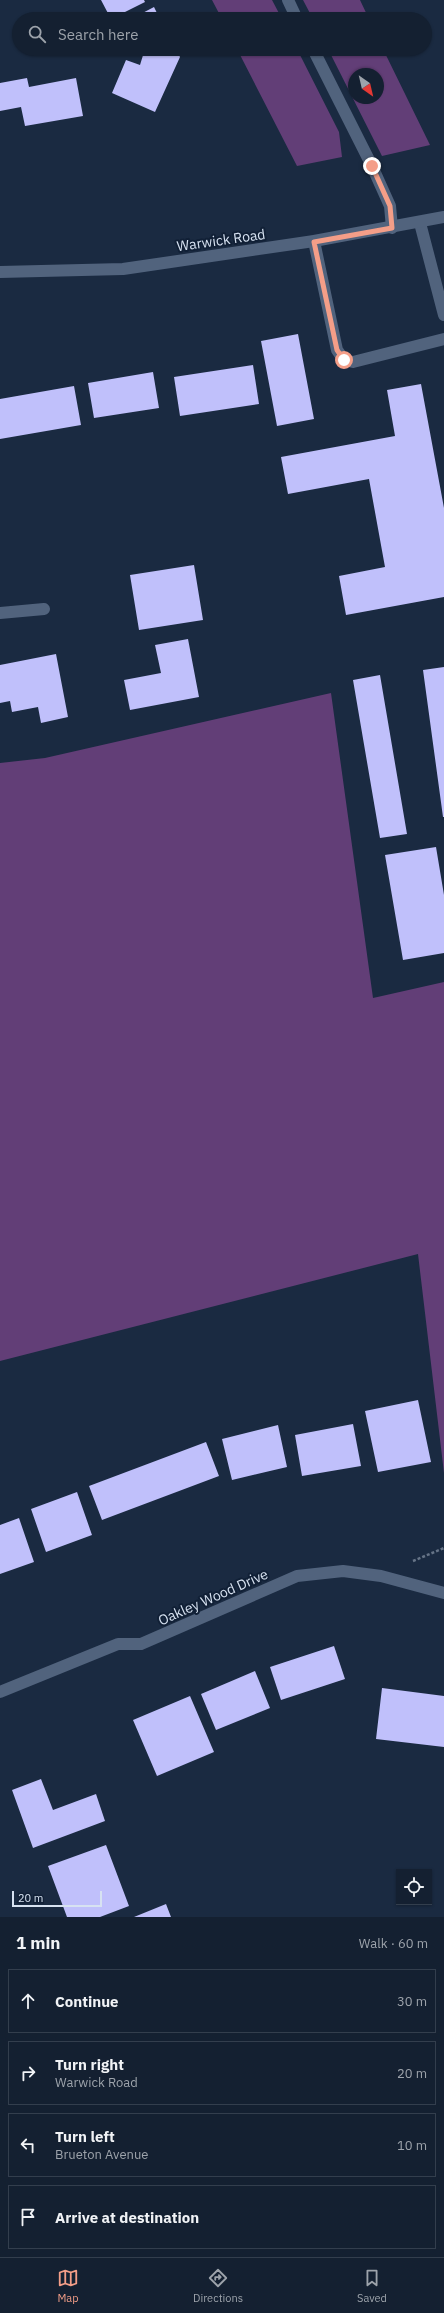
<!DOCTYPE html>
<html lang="en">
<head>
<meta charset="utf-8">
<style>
	body { margin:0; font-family:"IBM Plex Sans",sans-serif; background:#212d3d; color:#f1f3f6 }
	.controls { position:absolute; right:12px; bottom:12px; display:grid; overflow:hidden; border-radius:0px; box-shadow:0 1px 3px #0004 }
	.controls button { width:36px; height:36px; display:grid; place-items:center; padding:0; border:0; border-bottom:1px solid #333e4d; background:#142031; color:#f1f3f6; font:20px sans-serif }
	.compass { position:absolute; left:348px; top:68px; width:36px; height:36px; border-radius:50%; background:#142031; box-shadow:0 1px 3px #0004; rotate:146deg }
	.scale { position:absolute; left:12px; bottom:10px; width:90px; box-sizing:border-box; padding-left:4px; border:2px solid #d7e2f1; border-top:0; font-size:11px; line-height:14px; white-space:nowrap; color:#d7e2f1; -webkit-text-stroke:3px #112036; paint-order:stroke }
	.stop { position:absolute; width:12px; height:12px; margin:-9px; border:3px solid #f49e88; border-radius:50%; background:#fff }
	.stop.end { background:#f49e88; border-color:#fff; box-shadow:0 1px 4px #0008 }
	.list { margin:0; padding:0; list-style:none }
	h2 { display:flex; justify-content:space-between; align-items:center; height:52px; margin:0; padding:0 16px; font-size:17px }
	h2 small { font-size:13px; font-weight:400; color:#9da3ab }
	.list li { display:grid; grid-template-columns:26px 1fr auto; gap:12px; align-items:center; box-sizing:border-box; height:64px; margin:0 8px 8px; padding:0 8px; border:1px solid #333e4d; border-radius:0px }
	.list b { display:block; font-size:15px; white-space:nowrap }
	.list p { margin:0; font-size:13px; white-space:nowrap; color:#9da3ab }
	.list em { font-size:13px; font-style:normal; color:#9da3ab }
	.icon { flex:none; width:22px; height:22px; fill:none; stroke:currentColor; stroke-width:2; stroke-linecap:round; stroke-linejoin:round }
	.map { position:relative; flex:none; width:444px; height:1917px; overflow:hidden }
	.search { position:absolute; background:#142031; box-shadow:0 1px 3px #0004; left:12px; right:12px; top:12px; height:44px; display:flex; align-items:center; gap:10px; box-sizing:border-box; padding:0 14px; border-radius:22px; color:#9da3ab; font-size:15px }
	.sheet { height:340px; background:#142031 }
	nav { display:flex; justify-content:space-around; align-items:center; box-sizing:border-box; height:56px; border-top:1px solid #333e4d; background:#142031; font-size:11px; color:#9da3ab }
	nav a { display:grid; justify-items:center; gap:2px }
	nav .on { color:#f49e88 }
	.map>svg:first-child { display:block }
	.green { fill:#623e77; fill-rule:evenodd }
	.building { fill:#c0c0fb }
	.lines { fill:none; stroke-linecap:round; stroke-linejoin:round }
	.path { stroke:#667487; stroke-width:2.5; stroke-dasharray:3 2; stroke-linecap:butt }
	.lane { stroke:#51637d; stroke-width:12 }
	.street { stroke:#51637d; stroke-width:12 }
	.secondary { stroke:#51637d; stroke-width:12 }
	.route { stroke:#f49e88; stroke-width:5 }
	.labels { text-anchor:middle; stroke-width:4; stroke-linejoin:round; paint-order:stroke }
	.street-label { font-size:14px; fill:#d7e2f1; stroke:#112036 }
</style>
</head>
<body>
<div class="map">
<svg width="444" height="1917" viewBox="0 0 444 1917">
	<rect width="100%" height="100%" fill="#1a2a41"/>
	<path class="green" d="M212,0H272L282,19H222Z
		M303,0H360L369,19H313Z
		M237,49H297L339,132L342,157L297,166Z
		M328,49H383L430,145L382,156ZM354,74H378V98H354Z
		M331,693L373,998L444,982V1473L418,1254L0,1361V763L45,758Z"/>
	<path class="building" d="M101,0H144L145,2L111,19Z
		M154,7L160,19H131Z
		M142,49H176L180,57L155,112L112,93L126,60L140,65L144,52Z
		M27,78L29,87L76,78L83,116L25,126L21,107L0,111V83Z
		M298,334L314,419L277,426L261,341Z
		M253,365L259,404L180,416L174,377Z
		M153,372L159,408L94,418L88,383Z
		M421,384L444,508V597L346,615L339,576L385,567L369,479L288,494L281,457L395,436L387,390Z
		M74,386L81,425L0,439V399Z
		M194,565L203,620L139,630L130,575Z
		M188,639L199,697L130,710L124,680L161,673L155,645Z
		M56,654L68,717L41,723L38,707L12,712L10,701L0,703V665Z
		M444,667V817H443L423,670Z
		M380,675L407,834L380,838L353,680Z
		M436,847L444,895V953L403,960L385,855Z
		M418,1400L431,1462L378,1472L365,1411Z
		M353,1424L361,1466L302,1476L295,1435Z
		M278,1425L287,1467L232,1480L222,1439Z
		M206,1442L219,1476L102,1520L89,1486Z
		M77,1492L92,1535L46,1552L31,1509Z
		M19,1518L34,1562L0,1574V1525Z
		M334,1646L345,1679L281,1700L270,1667Z
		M255,1671L270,1708L216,1730L201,1694Z
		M382,1688L444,1696V1747L376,1739Z
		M190,1696L214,1752L157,1776L133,1720Z
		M41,1779L53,1810L96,1794L105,1821L33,1848L12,1790Z
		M106,1845L129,1906L100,1917H67L48,1866Z
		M166,1904L171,1917H134Z"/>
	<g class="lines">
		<path class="path" d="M413,1561L444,1548"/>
		<path class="lane" d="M420,223L444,315
			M314,241L337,350L344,360L353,362L444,339"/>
		<path class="street" d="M288,0L297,19
			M313,49L372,166L390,206L392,228
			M0,613L44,609
			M0,1692L118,1644H141L297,1576L343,1571L381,1576L444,1593"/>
		<path class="secondary" d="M0,272L123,269L314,241L444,217"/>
	</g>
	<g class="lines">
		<path class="route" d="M344,360L337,350L314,242L392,228L390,206L372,166"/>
	</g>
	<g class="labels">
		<g class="street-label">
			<text transform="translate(221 240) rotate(-8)" y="5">Warwick Road</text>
			<text transform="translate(213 1597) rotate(-24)" y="5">Oakley Wood Drive</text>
		</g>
	</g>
</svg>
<div class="controls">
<button><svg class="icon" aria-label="locate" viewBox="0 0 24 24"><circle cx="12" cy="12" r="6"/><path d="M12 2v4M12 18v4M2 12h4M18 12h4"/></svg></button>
</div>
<svg class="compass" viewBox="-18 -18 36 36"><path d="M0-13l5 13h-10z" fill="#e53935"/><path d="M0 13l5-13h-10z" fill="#9da3ab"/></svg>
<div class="scale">20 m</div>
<div class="stop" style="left:344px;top:360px"></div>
<div class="stop end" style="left:372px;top:166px"></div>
<div class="search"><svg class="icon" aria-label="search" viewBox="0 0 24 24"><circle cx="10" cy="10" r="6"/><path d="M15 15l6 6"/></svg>Search here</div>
</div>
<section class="sheet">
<h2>1 min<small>Walk · 60 m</small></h2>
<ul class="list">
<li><svg class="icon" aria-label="ahead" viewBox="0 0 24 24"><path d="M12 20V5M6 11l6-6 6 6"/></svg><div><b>Continue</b></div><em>30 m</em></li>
<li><svg class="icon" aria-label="right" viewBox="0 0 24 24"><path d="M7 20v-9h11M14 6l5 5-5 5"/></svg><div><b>Turn right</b><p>Warwick Road</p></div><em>20 m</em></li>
<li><svg class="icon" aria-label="left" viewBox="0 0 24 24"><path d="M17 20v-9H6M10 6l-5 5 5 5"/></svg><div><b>Turn left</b><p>Brueton Avenue</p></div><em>10 m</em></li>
<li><svg class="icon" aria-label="arrive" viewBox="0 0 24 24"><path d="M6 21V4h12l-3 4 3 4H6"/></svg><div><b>Arrive at destination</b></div></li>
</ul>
</section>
<nav>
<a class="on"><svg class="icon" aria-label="map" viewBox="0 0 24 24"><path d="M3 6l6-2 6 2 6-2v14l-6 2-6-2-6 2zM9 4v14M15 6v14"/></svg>Map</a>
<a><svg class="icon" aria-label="directions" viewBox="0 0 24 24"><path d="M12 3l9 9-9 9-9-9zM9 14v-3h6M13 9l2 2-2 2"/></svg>Directions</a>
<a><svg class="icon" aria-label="saved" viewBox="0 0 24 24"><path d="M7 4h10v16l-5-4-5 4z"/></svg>Saved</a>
</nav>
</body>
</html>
